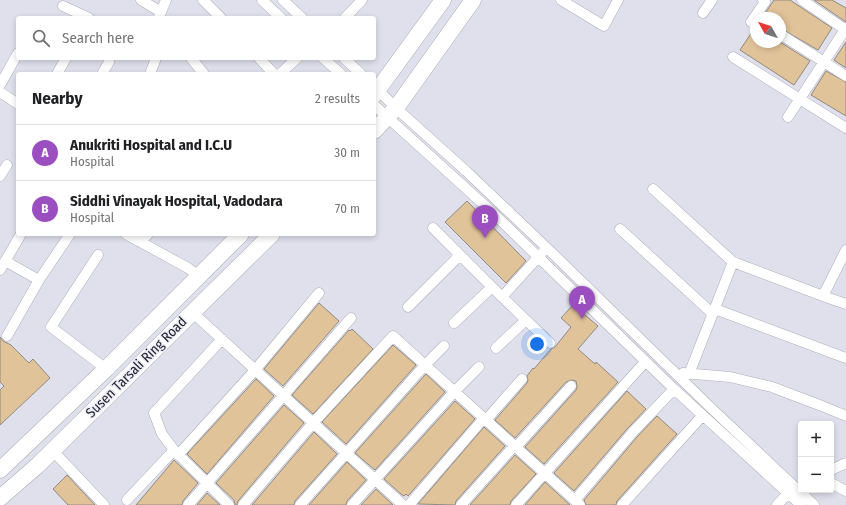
<!DOCTYPE html>
<html lang="en">
<head>
<meta charset="utf-8">
<style>
	body { margin:0; font-family:"Fira Sans Condensed",sans-serif; background:#f2f2f2; color:#202124 }
	.controls { position:absolute; right:12px; bottom:12px; display:grid; overflow:hidden; border-radius:4px; box-shadow:0 2px 6px #0003 }
	.controls button { width:36px; height:36px; display:grid; place-items:center; padding:0; border:0; border-bottom:1px solid #e0e0e0; background:#fff; color:#202124; font:20px sans-serif }
	.compass { position:absolute; left:750px; top:12px; width:36px; height:36px; border-radius:50%; background:#fff; box-shadow:0 2px 6px #0003; rotate:309deg }
	.you { position:absolute; left:537px; top:344px; width:14px; height:14px; margin:-10px; border:3px solid #fff; border-radius:50%; background:#1a73e8; box-shadow:0 0 0 6px #1a73e833 }
	.badge { display:grid; place-items:center; width:26px; height:26px; border-radius:50%; background:#9b4ebf; color:#fff; font-size:13px; font-weight:700 }
	.pin { position:absolute; translate:-50% -33px; filter:drop-shadow(0 1px 2px #0008) }
	.pin::after { content:''; position:absolute; top:21px; width:14px; height:12px; background:inherit; clip-path:polygon(0 0,100% 0,50% 100%) }
	.list { margin:0; padding:0; list-style:none }
	h2 { display:flex; justify-content:space-between; align-items:center; height:52px; margin:0; padding:0 16px; font-size:17px }
	h2 small { font-size:13px; font-weight:400; color:#757577 }
	.list li { display:grid; grid-template-columns:26px 1fr auto; gap:12px; align-items:center; box-sizing:border-box; height:56px; padding:0 16px; border-top:1px solid #e0e0e0 }
	.list b { display:block; font-size:15px; white-space:nowrap }
	.list p { margin:0; font-size:13px; white-space:nowrap; color:#757577 }
	.list em { font-size:13px; font-style:normal; color:#757577 }
	.icon { flex:none; width:22px; height:22px; fill:none; stroke:currentColor; stroke-width:2; stroke-linecap:round; stroke-linejoin:round }
	.map { position:relative; flex:none; width:846px; height:505px; overflow:hidden }
	.search { position:absolute; background:#fff; box-shadow:0 2px 6px #0003; left:16px; top:16px; width:360px; height:44px; display:flex; align-items:center; gap:10px; box-sizing:border-box; padding:0 14px; border-radius:4px; color:#757577; font-size:15px }
	.panel { position:absolute; background:#fff; box-shadow:0 2px 6px #0003; left:16px; top:72px; width:360px; height:164px; border-radius:4px }
	.map>svg:first-child { display:block }
	.building { fill:#e1c399; stroke:#90897f }
	.lines { fill:none; stroke-linecap:round; stroke-linejoin:round }
	.street-casing { stroke:#acacb8; stroke-width:11 }
	.primary-casing { stroke:#acacb8; stroke-width:17 }
	.street { stroke:#fff; stroke-width:10 }
	.primary { stroke:#fff; stroke-width:16 }
	.labels { text-anchor:middle; stroke-width:3; stroke-linejoin:round; paint-order:stroke }
	.street-label { font-size:14px; fill:#232328; stroke:#ecedf9 }
</style>
</head>
<body>
<div class="map">
<svg width="846" height="505" viewBox="0 0 846 505">
	<rect width="100%" height="100%" fill="#dfe0ec"/>
	<path class="building" d="M774,0H790L832,28L818,50L780,28V18H762Z
		M814,0H832L846,8V22Z
		M756,26V42H780L810,61L794,85L740,50Z
		M846,42V68L834,60Z
		M826,71L846,82V116L811,95Z
		M467,201L526,261L506,283L445,222Z
		M319,303L339,321L283,386L264,369Z
		M573,305L598,326L578,349L595,364L596,362L618,382L544,464L525,447L576,390L577,387L576,381L572,380L566,382L515,438L495,420L527,383L528,380L527,376L533,368L534,369L551,349L555,347L571,327L561,318Z
		M352,329L373,349L313,414L292,395L349,330L350,331Z
		M0,337L3,341L11,345L29,363L33,359L50,378L0,425V390L4,386L0,382Z
		M393,345L416,365L346,444L322,422Z
		M426,374L445,392L375,470L355,453Z
		M256,379L274,396L207,474L187,454Z
		M627,391L646,409L627,429L574,491L554,473Z
		M455,401L475,419L408,496L406,494L404,496L402,495L384,479Z
		M284,405L304,423L238,501L237,505H235L234,500L216,483Z
		M657,416L677,434L617,501L616,505H586L584,500L637,437Z
		M484,427L505,446L456,501L455,505L418,504Z
		M314,432L337,454L295,501L294,505H252Z
		M515,455L536,474L511,501L510,505H470Z
		M174,460L198,483L183,501L182,505H136Z
		M347,462L366,480L347,501L346,505H309Z
		M67,475L95,505H68L53,489Z
		M545,482L570,505H525Z
		M376,489L393,505H361Z
		M207,493L220,505H197Z"/>
	<g class="lines">
		<g class="street-casing">
			<path id="street" d="M141,0L161,12
				M203,0L221,18
				M262,0L281,18
				M283,0L302,18
				M561,0L604,26L618,0
				M802,0L846,30
				M63,6L89,18
				M703,13L712,0
				M159,17L166,0
				M345,18L362,0
				M751,22L765,2L763,0
				M780,34L846,76
				M733,57L846,128
				M191,58L204,74
				M259,58L274,74
				M323,58L341,74
				M344,58L361,74
				M57,74L66,58
				M102,74L109,62
				M150,74L156,58
				M280,74L297,58
				M0,85L18,53
				M374,86L396,108L466,171L547,248L710,407L814,505
				M0,92L18,104
				M374,105L492,212L674,389L801,505
				M788,117L846,28
				M0,176L7,165
				M653,189L733,262L689,374
				M433,228L502,297L542,253
				M620,229L713,314
				M126,234L188,268L199,276
				M140,242L148,234
				M98,255L51,327L106,369
				M5,261L39,280L70,234
				M733,262L823,296L846,250
				M0,270L21,234
				M823,296L846,304
				M502,297L550,343
				M408,307L460,255
				M715,309L846,358
				M192,312L403,505
				M454,323L492,287
				M7,336L39,280
				M222,339L154,413L162,434L174,450L229,505
				M496,348L526,320
				M683,373L730,377L772,387L822,406L846,416
				M486,420L522,379
				M516,447L571,386
				M52,450L104,505
				M178,455L255,370L319,293
				M831,470L846,463
				M831,483L846,491
				M127,500L174,450
				M575,500L632,433L674,389
				M188,505L351,318
				M243,505L313,423L393,336L580,505
				M300,505L425,365L444,346
				M352,505L454,392L479,367
				M409,505L484,418
				M461,505L514,446
				M516,505L645,362
				M622,505L702,416
				M777,505L792,489"/>
		</g>
		<g class="primary-casing">
			<path id="primary" d="M374,95L443,0
				M374,131L396,108L473,0
				M0,470L106,369L241,234
				M0,498L38,465L272,234"/>
		</g>
		<use href="#street" class="street"/>
		<use href="#primary" class="primary"/>
	</g>
	<g class="labels">
		<g class="street-label">
			<text transform="translate(136 367) rotate(-45)" y="5">Susen Tarsali Ring Road</text>
		</g>
	</g>
</svg>
<div class="controls">
<button>+</button>
<button>−</button>
</div>
<svg class="compass" viewBox="-18 -18 36 36"><path d="M0-13l5 13h-10z" fill="#e53935"/><path d="M0 13l5-13h-10z" fill="#757577"/></svg>
<div class="you"></div>
<div class="pin badge" style="left:582px;top:319px">A</div>
<div class="pin badge" style="left:485px;top:238px">B</div>
<div class="search"><svg class="icon" aria-label="search" viewBox="0 0 24 24"><circle cx="10" cy="10" r="6"/><path d="M15 15l6 6"/></svg>Search here</div>
<section class="panel">
<h2>Nearby<small>2 results</small></h2>
<ul class="list">
<li><span class="badge">A</span><div><b>Anukriti Hospital and I.C.U</b><p>Hospital</p></div><em>30 m</em></li>
<li><span class="badge">B</span><div><b>Siddhi Vinayak Hospital, Vadodara</b><p>Hospital</p></div><em>70 m</em></li>
</ul>
</section>
</div>
</body>
</html>
